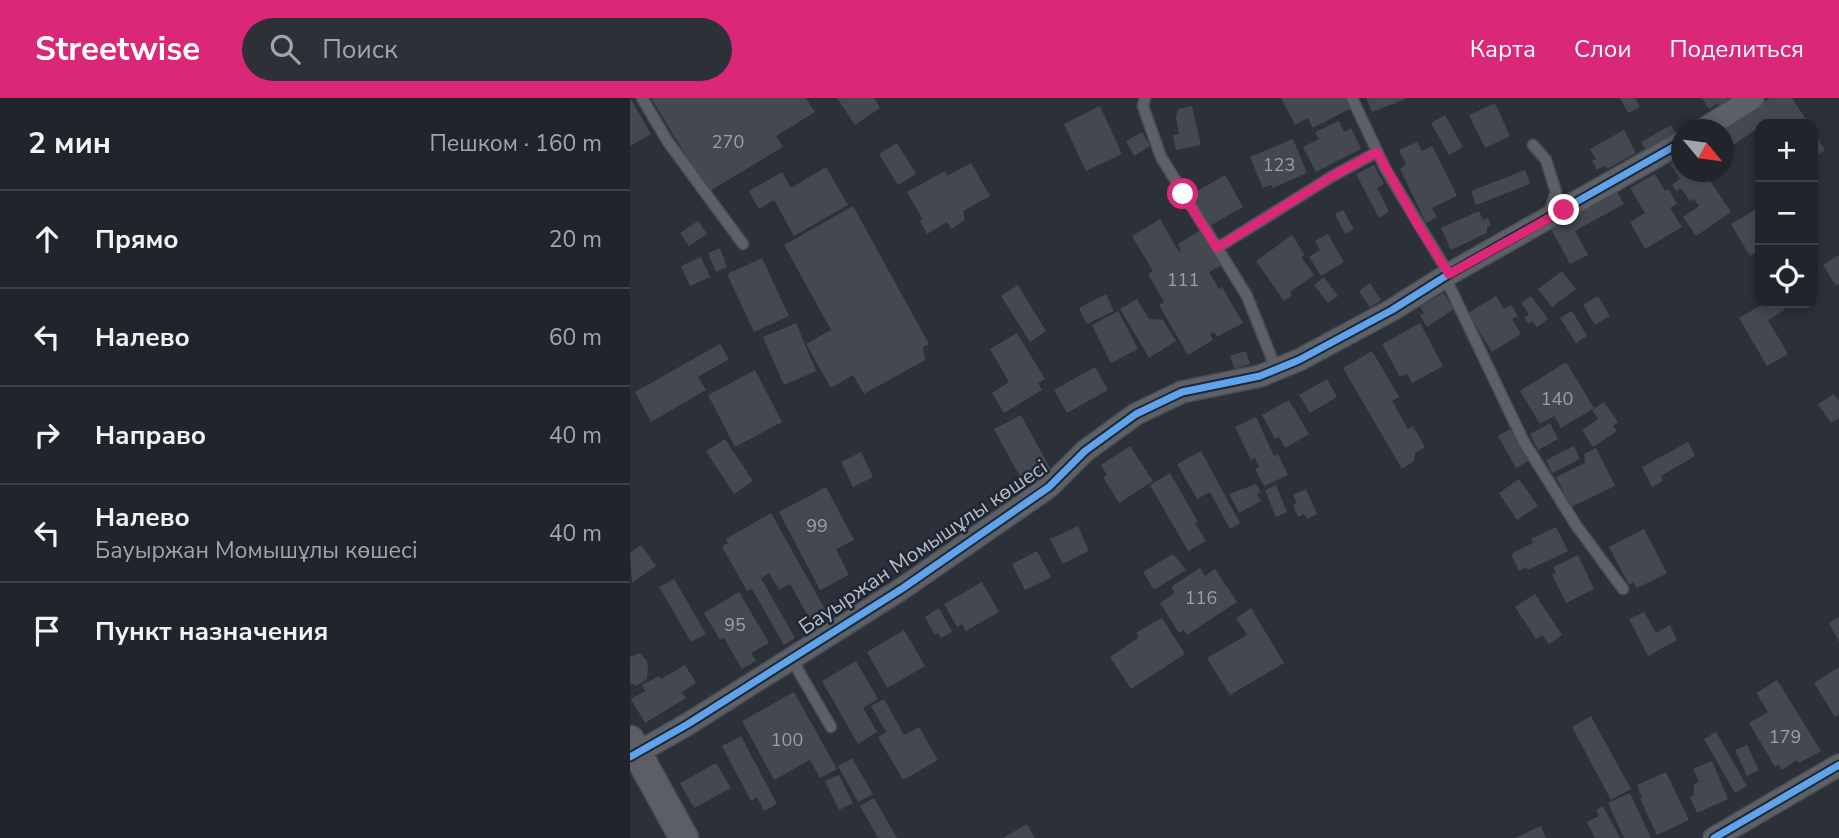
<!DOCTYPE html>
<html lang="ru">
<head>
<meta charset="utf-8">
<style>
	body { margin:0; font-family:"Nunito Sans",sans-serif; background:#2d3037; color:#f1f3f6 }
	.controls { position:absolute; right:21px; top:21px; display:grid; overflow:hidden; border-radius:14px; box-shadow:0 4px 10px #0003 }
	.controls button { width:63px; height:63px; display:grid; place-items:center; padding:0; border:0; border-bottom:2px solid #3e4147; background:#21242b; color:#f1f3f6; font:35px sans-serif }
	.compass { position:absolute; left:1041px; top:21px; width:63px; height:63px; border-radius:50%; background:#21242b; box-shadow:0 4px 10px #0003; rotate:119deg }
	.stop { position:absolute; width:21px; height:21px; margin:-16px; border:5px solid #db2777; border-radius:50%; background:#fff }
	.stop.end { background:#db2777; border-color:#fff; box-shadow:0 2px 7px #0008 }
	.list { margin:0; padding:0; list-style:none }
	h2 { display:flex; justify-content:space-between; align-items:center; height:91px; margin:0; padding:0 28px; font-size:30px }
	h2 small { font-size:23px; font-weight:400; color:#a2a4a9 }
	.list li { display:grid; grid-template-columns:46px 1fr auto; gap:21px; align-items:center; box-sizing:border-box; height:98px; padding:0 28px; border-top:2px solid #3e4147 }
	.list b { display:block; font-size:26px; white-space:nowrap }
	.list p { margin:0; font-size:23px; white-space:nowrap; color:#a2a4a9 }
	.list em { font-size:23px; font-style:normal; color:#a2a4a9 }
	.icon { flex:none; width:38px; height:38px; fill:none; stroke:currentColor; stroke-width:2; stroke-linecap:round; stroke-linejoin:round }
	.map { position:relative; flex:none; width:1209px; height:740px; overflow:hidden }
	header { display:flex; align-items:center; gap:42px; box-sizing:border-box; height:98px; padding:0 35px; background:#db2777; color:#fff }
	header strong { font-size:33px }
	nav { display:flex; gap:38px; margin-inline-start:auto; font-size:24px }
	.search { width:490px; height:63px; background:#2d3037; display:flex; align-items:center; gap:18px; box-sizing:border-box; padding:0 24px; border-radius:38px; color:#a2a4a9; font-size:26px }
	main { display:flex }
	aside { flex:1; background:#21242b }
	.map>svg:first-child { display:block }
	.building { fill:#44484f }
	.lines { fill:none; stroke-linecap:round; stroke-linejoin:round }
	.lane-casing { stroke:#484c52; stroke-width:13 }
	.street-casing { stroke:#484c52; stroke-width:24 }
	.secondary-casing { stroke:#474b53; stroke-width:31 }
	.lane { stroke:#5c6067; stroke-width:10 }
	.street { stroke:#5c6067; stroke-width:21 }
	.secondary { stroke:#5b5e65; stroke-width:28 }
	.cycleway-casing { stroke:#202733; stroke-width:11 }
	.cycleway { stroke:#60a3ed; stroke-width:7 }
	.route { stroke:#db2777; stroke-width:9 }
	.labels { text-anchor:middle; stroke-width:5; stroke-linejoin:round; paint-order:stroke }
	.number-label { font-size:18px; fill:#9aa0aa }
	.street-label { font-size:21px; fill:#b7bdc9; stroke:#202733 }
</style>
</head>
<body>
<header>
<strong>Streetwise</strong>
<div class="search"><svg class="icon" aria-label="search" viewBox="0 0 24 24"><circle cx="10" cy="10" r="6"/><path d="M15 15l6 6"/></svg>Поиск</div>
<nav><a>Карта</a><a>Слои</a><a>Поделиться</a></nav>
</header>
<main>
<aside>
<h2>2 мин<small>Пешком · 160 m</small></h2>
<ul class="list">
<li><svg class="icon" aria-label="ahead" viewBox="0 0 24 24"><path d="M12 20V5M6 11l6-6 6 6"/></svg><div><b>Прямо</b></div><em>20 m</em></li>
<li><svg class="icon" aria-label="left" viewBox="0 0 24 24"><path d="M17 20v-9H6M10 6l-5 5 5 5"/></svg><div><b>Налево</b></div><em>60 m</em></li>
<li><svg class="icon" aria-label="right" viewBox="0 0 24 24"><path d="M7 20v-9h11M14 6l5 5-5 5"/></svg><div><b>Направо</b></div><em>40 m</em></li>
<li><svg class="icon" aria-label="left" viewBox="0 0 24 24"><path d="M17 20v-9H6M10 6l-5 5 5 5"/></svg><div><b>Налево</b><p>Бауыржан Момышұлы көшесі</p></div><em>40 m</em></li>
<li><svg class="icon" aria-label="arrive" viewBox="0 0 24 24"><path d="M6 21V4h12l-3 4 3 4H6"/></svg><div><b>Пункт назначения</b></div></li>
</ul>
</aside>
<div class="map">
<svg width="1209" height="740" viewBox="0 0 1209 740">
	<rect width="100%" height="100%" fill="#2c3039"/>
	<path class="building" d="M0,0L21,36L0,48Z
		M21,0H176L185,14L146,38L153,49L78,94Z
		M207,0H244L250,10L225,27Z
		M651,0H719L723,9L683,30L678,20L665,27Z
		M736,0H778L742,14Z
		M990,0H1005L1010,9L998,15Z
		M1072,0H1097L1101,7L1093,12L1088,5L1079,11Z
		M1140,0H1162L1179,26H1130V29L1094,53V30Z
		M865,5L880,38L855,50L839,17Z
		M470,8L492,56L456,73L434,26Z
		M562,8L571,47L546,52L543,37L549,36L546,20L548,11Z
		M815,17L833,49L819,57L801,25Z
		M709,23L714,34L721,30L731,51L686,74L673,49L689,41L685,34Z
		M1041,27L1048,39L1018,56L1011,44Z
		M994,32L1006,55L977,71L974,68L967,72L962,63L966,61L960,51Z
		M1183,33L1195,52L1183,60Z
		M512,34L520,48L504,58L496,43Z
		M663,41L677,75L643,90L641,87L633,90L620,59Z
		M787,44L792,53L802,48L827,98L802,110L807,119L796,125L770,71L776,67L769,52Z
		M267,45L286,76L268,87L249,56Z
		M1052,59V74H1074L1101,114L1066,138L1053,119L1069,108L1064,101L1060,103L1051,90L1046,93L1042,87L1050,81L1040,66Z
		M341,65L360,98L333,113L335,122L321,131L317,124L297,136L290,123L292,120L277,94L315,73L317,78Z
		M744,67L754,86L747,90L759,114L749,120L726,76Z
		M196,69L218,107L164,138L144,102L129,111L119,93L152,74L161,90Z
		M895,72L900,86L846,107L841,93Z
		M1025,76L1035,93L1038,91L1047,106L1040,110L1052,129L1015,151L1000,124L1015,115L1000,90Z
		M595,77L613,109L578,129L560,97Z
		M986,92L994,106L945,133L958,157L940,166L920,129Z
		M223,108L299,246L293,249L295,262L234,296L223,277L201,290L176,246L201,232L154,147Z
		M1130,109V152L1120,158L1101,126Z
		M713,112L724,131L715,136L705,116Z
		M849,113L853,122L858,120L861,127L857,129V135L821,152L811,130Z
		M530,121L549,154L551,153L548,146L571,132L592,167L579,174L589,191L592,189L613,225L587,239L584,234L580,236L583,242L558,257L529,207L534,204L518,176L523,173L502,138Z
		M68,123L77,136L59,148L50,135Z
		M698,136L714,164L691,178L679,159L690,152L685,143Z
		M662,137L674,156L672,160L684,177L660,194L662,197L654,203L626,163Z
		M90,150L97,169L86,174L78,155Z
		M1209,157V186L1206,188L1193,167Z
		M71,159L80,179L60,188L51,168Z
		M132,160L159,218L124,234L97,176Z
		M932,173L946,191L922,209L908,191Z
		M694,179L708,198L698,205L684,187Z
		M740,185L751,202L740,210L729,193Z
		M388,187L416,233L400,244L371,198Z
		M813,195L824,211L797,229L790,217L794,215L790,209Z
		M476,196L484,213L457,226L449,210Z
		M866,198L874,211L881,207L888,218L882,221L891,236L862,254L838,215Z
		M901,198L918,221L907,229L902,223L898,225L894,220L899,216L891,205Z
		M968,198L980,218L965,227L953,207Z
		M507,201L519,221L533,222L546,243L519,260L490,211Z
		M1135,205H1151L1155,212L1138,222L1158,256L1137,268L1109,220Z
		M488,213L508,251L481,265L462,227Z
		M942,213L957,238L946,245L930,220Z
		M166,225L186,273L154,287L133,239Z
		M790,225L813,268L782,285L777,276L770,279L752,246Z
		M387,235L415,281L408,285L412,292L374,315L362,295L379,284L360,251Z
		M90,246L99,261L68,279L76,292L21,324L5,294Z
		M616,253L620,266L605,271L600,258Z
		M742,253L769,299L762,303L778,331L783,328L795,349L785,355L784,363L772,371L713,270Z
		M936,264L964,310L931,330L924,318L910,326L890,293Z
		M465,269L478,292L437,315L424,292Z
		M125,272L152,324L105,349L78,297Z
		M697,281L707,299L680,315L669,297Z
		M1204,296L1209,303V320L1201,325L1188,306Z
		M659,302L679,336L655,350L649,339L645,341L632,317Z
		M974,304L988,324L983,328L987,333L963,349L952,332L968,321L962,312Z
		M391,317L421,372L394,386L364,331Z
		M626,319L644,358L648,356L658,377L634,388L625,371L629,369L625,360L621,362L605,329Z
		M920,325L928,341L908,352L900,336Z
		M880,331L898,363L886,370L868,338Z
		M95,341L123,383L104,396L76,353Z
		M1058,344L1065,358L1031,378L1033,383L1022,389L1012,369Z
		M500,348L523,383L489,405L473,379L477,377L471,367Z
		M944,348L950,361L922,375L916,362Z
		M966,350L985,388L941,409L926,379L955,365L954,356Z
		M571,353L610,425L600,431L580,394L567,401L547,366Z
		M231,354L243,379L223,389L211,364Z
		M540,375L568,424L565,425L576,443L558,453L520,387Z
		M889,381L908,408L887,422L869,395Z
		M626,386L631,394L627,396L631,403L609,415L599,396Z
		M646,387L657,414L646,419L635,392Z
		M196,389L224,442L206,451L219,477L190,492L149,414Z
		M676,391L687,416L677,421L674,416L668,419L663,407L667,405L663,397Z
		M141,415L196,513L180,522L160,486L149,492L139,475L131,480L165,540L154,547L122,491L117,493L92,449L98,445L96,441Z
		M448,428L459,453L433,466L420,441Z
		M926,429L938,453L898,472L897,469L889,473L881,456L903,445L901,441Z
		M1014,431L1037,475L1007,490L1003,484L999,487L979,449Z
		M11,447L26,468L2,485L0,455Z
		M407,453L421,479L395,492L382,466Z
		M543,456L556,472L524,492L513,474Z
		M948,457L964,491L936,505L922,477L926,475L923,469Z
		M570,470L575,478L585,471L607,504L557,537L554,532L549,535L530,505L545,495L541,489Z
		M44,481L76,536L61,544L29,489Z
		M352,484L369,514L336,533L332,526L327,529L314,506Z
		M109,494L139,545L121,555L126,563L112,571L94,540L90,542L74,515Z
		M905,496L932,537L919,546L912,537L906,541L885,509Z
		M309,510L322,534L311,540L308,535L305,537L295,519Z
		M621,510L654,565L600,597L577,560L617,537L606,520Z
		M1014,514L1026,535L1040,527L1047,542L1018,558L999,521Z
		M1209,519V544L1199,525Z
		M532,520L555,556L501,591L480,559L508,540L507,534Z
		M274,532L295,568L257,590L237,554Z
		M10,555L17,563L18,571L17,581L6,588L0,585V559Z
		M226,563L248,601L233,610L247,634L228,646L192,583Z
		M55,567L66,585L52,594L56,600L15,625L1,601L15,593L12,587L29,578L31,581Z
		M1209,569V616L1205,619L1184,585Z
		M1147,582L1191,653L1169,665L1167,662L1152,672L1148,666L1145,669L1119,625L1138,614L1126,595Z
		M164,594L207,671L190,680L180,662L144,682L112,623Z
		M254,601L274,637L289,629L308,662L273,682L248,639L256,634L241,608Z
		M961,618L1001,691L981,702L942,629Z
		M1086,634L1117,688L1105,695L1074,641Z
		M111,638L147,706L134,713L127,699L121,703L92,648Z
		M1117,647L1129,672L1117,678L1105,652Z
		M222,660L243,696L228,704L208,668Z
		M1082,663L1098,701L1067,715L1060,699L1064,697V686L1069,684L1063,671Z
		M86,665L101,690L64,710L50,685Z
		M1036,674L1059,722L1027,737L1010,701L1012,700L1007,687Z
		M209,677L223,705L209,712L195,683Z
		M1000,695L1021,740H994L978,705Z
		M244,700L267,740H248L230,708Z
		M973,708L990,740H965L957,724L969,718L966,712Z
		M397,726L405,740H373Z
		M911,728L916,740H885Z"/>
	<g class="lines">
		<g class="lane-casing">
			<path id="lane" d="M12,0L38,44L113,146
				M515,0L513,8L531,59L617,198L646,271
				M722,0L756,72L819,176
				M903,47L916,62L926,94L919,116
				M587,150L701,79L747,54
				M815,179L894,344L946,427L993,491
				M161,560L201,629"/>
		</g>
		<g class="street-casing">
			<path id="street" d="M1072,32L1123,0
				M0,659L58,626L273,490L419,389L455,353L506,316L552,294L630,278L669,262L762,212L819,176L1052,44
				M1084,740L1209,667"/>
		</g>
		<g class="secondary-casing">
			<path id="secondary" d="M0,642L54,740"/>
		</g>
		<use href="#lane" class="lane"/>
		<use href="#street" class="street"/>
		<use href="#secondary" class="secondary"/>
		<g class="cycleway-casing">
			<path id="cycleway" d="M0,659L58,626L273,490L419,389L455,353L506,316L552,294L630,278L669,262L762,212L819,176L1052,44
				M1084,740L1209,667"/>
		</g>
		<use href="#cycleway" class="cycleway"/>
	</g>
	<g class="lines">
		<path class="route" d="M553,96L587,150L701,79L747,54L788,127L819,176L934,112"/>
	</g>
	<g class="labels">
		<g class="number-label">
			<text x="98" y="50">270</text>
			<text x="649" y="73">123</text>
			<text x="553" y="188">111</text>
			<text x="927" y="307">140</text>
			<text x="187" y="434">99</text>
			<text x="571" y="506">116</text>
			<text x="105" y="533">95</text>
			<text x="1155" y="645">179</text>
			<text x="157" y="648">100</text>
		</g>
		<g class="street-label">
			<text transform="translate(293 449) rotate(-34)" y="7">Бауыржан Момышұлы көшесі</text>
		</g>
	</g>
</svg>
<div class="controls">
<button>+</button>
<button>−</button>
<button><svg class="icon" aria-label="locate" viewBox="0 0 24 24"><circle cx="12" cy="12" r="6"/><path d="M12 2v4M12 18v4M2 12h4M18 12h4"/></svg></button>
</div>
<svg class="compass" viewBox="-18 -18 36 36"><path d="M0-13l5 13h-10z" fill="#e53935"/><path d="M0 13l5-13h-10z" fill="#a2a4a9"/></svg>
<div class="stop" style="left:553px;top:96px"></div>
<div class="stop end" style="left:934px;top:112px"></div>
</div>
</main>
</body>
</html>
